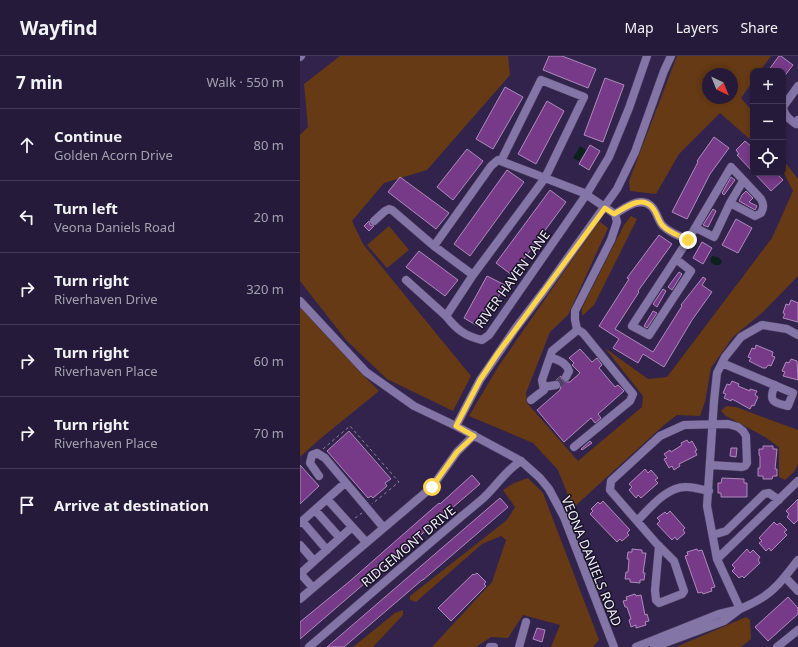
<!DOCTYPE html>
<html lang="en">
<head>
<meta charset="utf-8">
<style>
	body { margin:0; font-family:"Noto Sans",sans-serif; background:#2e2342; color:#f1f3f6 }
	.controls { position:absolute; right:12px; top:12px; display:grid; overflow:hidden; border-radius:8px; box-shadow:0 2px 6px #0003 }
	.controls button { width:36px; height:36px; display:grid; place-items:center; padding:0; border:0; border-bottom:1px solid #423854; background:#261a3a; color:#f1f3f6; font:20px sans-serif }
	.compass { position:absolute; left:402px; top:12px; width:36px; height:36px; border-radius:50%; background:#261a3a; box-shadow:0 2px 6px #0003; rotate:137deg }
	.stop { position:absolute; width:12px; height:12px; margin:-9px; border:3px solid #ffd54a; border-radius:50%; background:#fff }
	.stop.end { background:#ffd54a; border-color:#fff; box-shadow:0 1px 4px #0008 }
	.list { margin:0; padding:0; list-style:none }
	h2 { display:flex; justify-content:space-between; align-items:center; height:52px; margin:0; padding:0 16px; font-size:17px }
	h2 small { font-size:13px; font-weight:400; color:#a4a1af }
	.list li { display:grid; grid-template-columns:26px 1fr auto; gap:12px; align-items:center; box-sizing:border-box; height:72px; padding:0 16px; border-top:1px solid #423854 }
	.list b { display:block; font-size:15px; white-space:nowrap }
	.list p { margin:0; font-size:13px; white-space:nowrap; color:#a4a1af }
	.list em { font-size:13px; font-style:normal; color:#a4a1af }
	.icon { flex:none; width:22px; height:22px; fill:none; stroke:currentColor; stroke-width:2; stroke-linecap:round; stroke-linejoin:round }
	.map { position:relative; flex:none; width:498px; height:591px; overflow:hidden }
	header { display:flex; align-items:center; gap:24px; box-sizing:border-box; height:56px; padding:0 20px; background:#261a3a; border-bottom:1px solid #423854 }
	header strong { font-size:19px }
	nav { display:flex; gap:22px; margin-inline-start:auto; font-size:14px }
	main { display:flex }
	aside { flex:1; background:#261a3a }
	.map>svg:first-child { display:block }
	.green { fill:#653a15; fill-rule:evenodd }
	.water { fill:#0d211c }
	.building { fill:#763a88; stroke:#ae8cb9 }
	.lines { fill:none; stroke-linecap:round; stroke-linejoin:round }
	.minor-tunnel { stroke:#4f4267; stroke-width:8; stroke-dasharray:8 4; stroke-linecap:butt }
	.minor-casing { stroke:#4a3d5e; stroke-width:9 }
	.path { stroke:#8f86a1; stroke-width:1; stroke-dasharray:3 3; stroke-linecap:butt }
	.minor { stroke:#8375a6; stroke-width:8 }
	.route { stroke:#ffd54a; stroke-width:5 }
	.labels { text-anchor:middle; stroke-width:3; stroke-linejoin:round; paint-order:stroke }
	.street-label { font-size:13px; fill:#f2f0fb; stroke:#171124 }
</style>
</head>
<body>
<header>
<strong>Wayfind</strong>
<nav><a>Map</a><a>Layers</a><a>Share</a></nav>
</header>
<main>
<aside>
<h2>7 min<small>Walk · 550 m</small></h2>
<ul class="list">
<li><svg class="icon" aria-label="ahead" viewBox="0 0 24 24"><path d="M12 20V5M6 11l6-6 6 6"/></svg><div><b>Continue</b><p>Golden Acorn Drive</p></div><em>80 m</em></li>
<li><svg class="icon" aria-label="left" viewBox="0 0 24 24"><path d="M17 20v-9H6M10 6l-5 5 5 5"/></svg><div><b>Turn left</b><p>Veona Daniels Road</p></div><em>20 m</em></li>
<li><svg class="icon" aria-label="right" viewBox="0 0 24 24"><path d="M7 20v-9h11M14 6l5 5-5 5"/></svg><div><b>Turn right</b><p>Riverhaven Drive</p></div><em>320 m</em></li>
<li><svg class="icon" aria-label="right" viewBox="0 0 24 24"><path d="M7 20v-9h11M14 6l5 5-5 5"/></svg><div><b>Turn right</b><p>Riverhaven Place</p></div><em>60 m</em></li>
<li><svg class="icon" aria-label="right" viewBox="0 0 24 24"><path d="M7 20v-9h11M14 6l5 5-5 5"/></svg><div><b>Turn right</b><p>Riverhaven Place</p></div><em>70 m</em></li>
<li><svg class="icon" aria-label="arrive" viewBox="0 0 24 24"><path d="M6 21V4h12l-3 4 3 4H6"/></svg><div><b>Arrive at destination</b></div></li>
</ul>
</aside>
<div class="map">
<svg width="498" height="591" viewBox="0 0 498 591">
	<rect width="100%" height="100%" fill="#32234d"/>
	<path class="green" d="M40,0H208L210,19L127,114L84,127L52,165L63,188L171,320L153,355L87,323L46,284L0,225V79L8,71L4,28Z
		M377,0H471L460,15H453V25L441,42L453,56V86L420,57L379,98L356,138L330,135L329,125ZM408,18H432V42H408Z
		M483,99L485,106L498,123V220L463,256L433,281L411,312L405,346L400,360L377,359L364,369L273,452L258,414L233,387L169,360L198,311L299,165L308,172L268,259L250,276L226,337L227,347L278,405L342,351L343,340L305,292L348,323L367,321L472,182L493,135L483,115Z
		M331,160L337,163L294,249L282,260V252L324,169Z
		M89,170L109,194L87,212L67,189Z
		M0,251L62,318L79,335L20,383L0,401Z
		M426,350L436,351L498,374V408L494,416L485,424L479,421V391L465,381L426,360L421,355Z
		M228,422L243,437L299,584L293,591H251L260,569L223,559L208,582L191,581L176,591H132L192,526L206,484L201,480L182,488L116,546L110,544V540L207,464L215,451L203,434L214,427Z
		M103,554V559L73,591H53L95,557Z
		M446,561L450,564L451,583L441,591H376Z"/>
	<path class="water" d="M280,90L286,94L279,105L273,102Z
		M412,200L418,201L422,205L420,209H414L410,205Z"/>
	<path class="building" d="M249,0H262L296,13L288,32L243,14Z
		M479,0H481L493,9L483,22V15H468Z
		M305,22L324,29L303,86L284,79Z
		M205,31L223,41L193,93L176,83Z
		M247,45L264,55L236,108L218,98Z
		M414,81L429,92L410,118L387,163L372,156L398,106L397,105Z
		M445,85L453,92V116L437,99L439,98L436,94Z
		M290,89L300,95L289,114L279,108Z
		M167,93L183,105L153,144L137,131Z
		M207,114L224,126L170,200L154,188Z
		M454,117H476L483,124L471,135Z
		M100,121L149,157L136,173L88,136Z
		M431,121L435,124L424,139L422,137Z
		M250,134L266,146L212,219L196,207Z
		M446,135L453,142L449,146L457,150L455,154L439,145L442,139Z
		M413,153L416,155L408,171L403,169Z
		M436,163L452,172L438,197L422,189Z
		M69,165L70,169L74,170L69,175L64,170Z
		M359,179L372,188L338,235L339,236L315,273L353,296L382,250L381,249L403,221L406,223L402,229L412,236L392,264L364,311L343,298L338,307L313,292L319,283L299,270L329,223L327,222Z
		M402,186L412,192L403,208L393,202Z
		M119,195L158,224L145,240L106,211Z
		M379,216L382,218L372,234L368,231Z
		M187,220L205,229L181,272L164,262Z
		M363,233L366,235L357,251L353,248Z
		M491,244L498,247V266L483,262L485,258L483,257L486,248L489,249Z
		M353,255L357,257L347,272L344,270Z
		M456,289L473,296L472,300L475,301L471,310L468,309L466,312H463L449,305L451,302L448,301L452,292L455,293Z
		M280,293L292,306L297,302L302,309L299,312L315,331L318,329L324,335L298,358L301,362L295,367L291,362L264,386L237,354L260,334L261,328L260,325L256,324L261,320L262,324L267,326H270L280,317L272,309L274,307L269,302Z
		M491,303L497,305L498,324L483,320L485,316L482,315L486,306L489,307Z
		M432,325L439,328L438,330L450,335V333L457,335L455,339L458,341L454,350L452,349L450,353L432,343L431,345L424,342L426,338L423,337L427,328L430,329Z
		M49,375L91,423L85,427L87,430L73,442L71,440L68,442L27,395Z
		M387,384L389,387L392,385L397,394L395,395L397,399L379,408L380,410L374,414L372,410L369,412L364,403L367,402L364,398L370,394L371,396L382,389L381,387Z
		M290,385L292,387L282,394L281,393Z
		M463,390H473V393H477L475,413H477V420H473L472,423H463V420H458V412H460V400L459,399V393H463Z
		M431,392H437L436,401L430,400Z
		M0,409L19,430L0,448Z
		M345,413L348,417L351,414L358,422L355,424L358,427L341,442L338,439L336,442L329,434L332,431L329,428Z
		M172,419L180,428L0,583V566L50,525L139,447L140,448Z
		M422,422L444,423V427H447V441H421V437H418V427H421Z
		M200,442L208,451L179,476L123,524H122L44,591H27Z
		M498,443V464L494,468L487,461L489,458L486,455Z
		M303,445L330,474L327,477L329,479L322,485L320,483L317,486L290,458L293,455L291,453L298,446L300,448Z
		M370,455L385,472L383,474L385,477L377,484L375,481L372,484L357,468L360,465L357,462L365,456L367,458Z
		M474,466L477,469L480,467L487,474L484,476L487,479L471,495L469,492L466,495L459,487L462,485L459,482Z
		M332,493L342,494V497H346L343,517H345L344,524H340V527L330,526V523H325L326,516H328L329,503H327L328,496H332Z
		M397,493L398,495L402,494L415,531L411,532L412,535L403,538L402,536L398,537L385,500L388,499L387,496Z
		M447,493L450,497L453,494L460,501L458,504L460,507L444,522L442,520L439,522L432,515L435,512L432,509Z
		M177,517L186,526L184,528L186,530L151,565L138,552L173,518L174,519Z
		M335,538L336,540L341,539L345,559L347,558L349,565L345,566L346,569L336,572V569L331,571L329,564L331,563L327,551H325L323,545L327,544L326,541Z
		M488,541L498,552V558L468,585L455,571Z
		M237,572L245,574L242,586L233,583Z"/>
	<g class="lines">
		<path class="minor-tunnel" d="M256,329L266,321"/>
		<g class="minor-casing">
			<path id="minor" d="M0,1L1,0
				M483,51L498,30
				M483,52C485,60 489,63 496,68L498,64
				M201,105L241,24L284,41L245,122L284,137L315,158L317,166L311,184L275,255V264L277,273
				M315,158C325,152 341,139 352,151C357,156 358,165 363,170C370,177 380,180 388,184
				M74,165L85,155L89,153L92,154L134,190L173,219
				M396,172L414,181L430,147L443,125
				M376,203L391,215L349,279L332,270L388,184L431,111L461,143C464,149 464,151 461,157L455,160L430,147
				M106,224L146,260L173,219L245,122L198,104L191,110L134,190
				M0,245L66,316L114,350L156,370L221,405L240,422L249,433L264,461L314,591
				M146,260C157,274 165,280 182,284L189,279L286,139L309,101L329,52L347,0
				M498,279L487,273L462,269L441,281L425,301L417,317L414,345L407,450L417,503L440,553C446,550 454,547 460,543C476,534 487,518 498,504
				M250,301C258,304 266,306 269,315L266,321
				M422,307L493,337L488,350C473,347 468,345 475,329
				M244,331L256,329
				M231,344L244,334L242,324L252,295L275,276L277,273
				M156,370L180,324L189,311L215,273L244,235L317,133L335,96L364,15L371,0
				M274,391L330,345L333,338L283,277L277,273
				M19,420L10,407L12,399L17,397L25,402L83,471
				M27,443L66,486
				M15,454L40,482
				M2,465L27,494
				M337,465C350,452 367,430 387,431C394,431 402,434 409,435
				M0,467L45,427
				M413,479L426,475L464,438L469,437L479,444
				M0,489L14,505
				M359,490L355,534L356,544L359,547L382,538L384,535L374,505L356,487L310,434L311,425L360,380L384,369L428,368L438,371L443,375L446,380L447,407L445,410L442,411L410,409
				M417,503L498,425
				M0,517L13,532
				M0,518L52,471
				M485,521L498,535
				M0,543L132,431L157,396L174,379
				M9,591C66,542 122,493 180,445C195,433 204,415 221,405
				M190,591H194
				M219,591L226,566
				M336,591L419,558L440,553L424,565L354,591
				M477,591L498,574"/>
		</g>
		<path class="path" d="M23,393L50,370L99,426L72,448
			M55,462L62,457"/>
		<use href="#minor" class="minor"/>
	</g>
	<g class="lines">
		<path class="route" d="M132,431L157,396L174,380L156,370L180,324L198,297L305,152L314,158C325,152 341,139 352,151C357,156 358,165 363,170C370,177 380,180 388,184"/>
	</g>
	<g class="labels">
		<g class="street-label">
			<text transform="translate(212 223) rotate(-54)" y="5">RIVER HAVEN LANE</text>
			<text transform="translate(108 490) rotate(-40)" y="5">RIDGEMONT DRIVE</text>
			<text transform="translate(292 505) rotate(68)" y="5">VEONA DANIELS ROAD</text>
		</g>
	</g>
</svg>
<div class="controls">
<button>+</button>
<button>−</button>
<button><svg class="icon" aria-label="locate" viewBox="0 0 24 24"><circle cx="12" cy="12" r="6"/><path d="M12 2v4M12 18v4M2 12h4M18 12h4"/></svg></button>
</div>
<svg class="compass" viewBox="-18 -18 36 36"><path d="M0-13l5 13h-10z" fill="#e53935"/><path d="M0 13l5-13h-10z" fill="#a4a1af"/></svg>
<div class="stop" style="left:132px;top:431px"></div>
<div class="stop end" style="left:388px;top:184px"></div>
</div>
</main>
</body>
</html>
